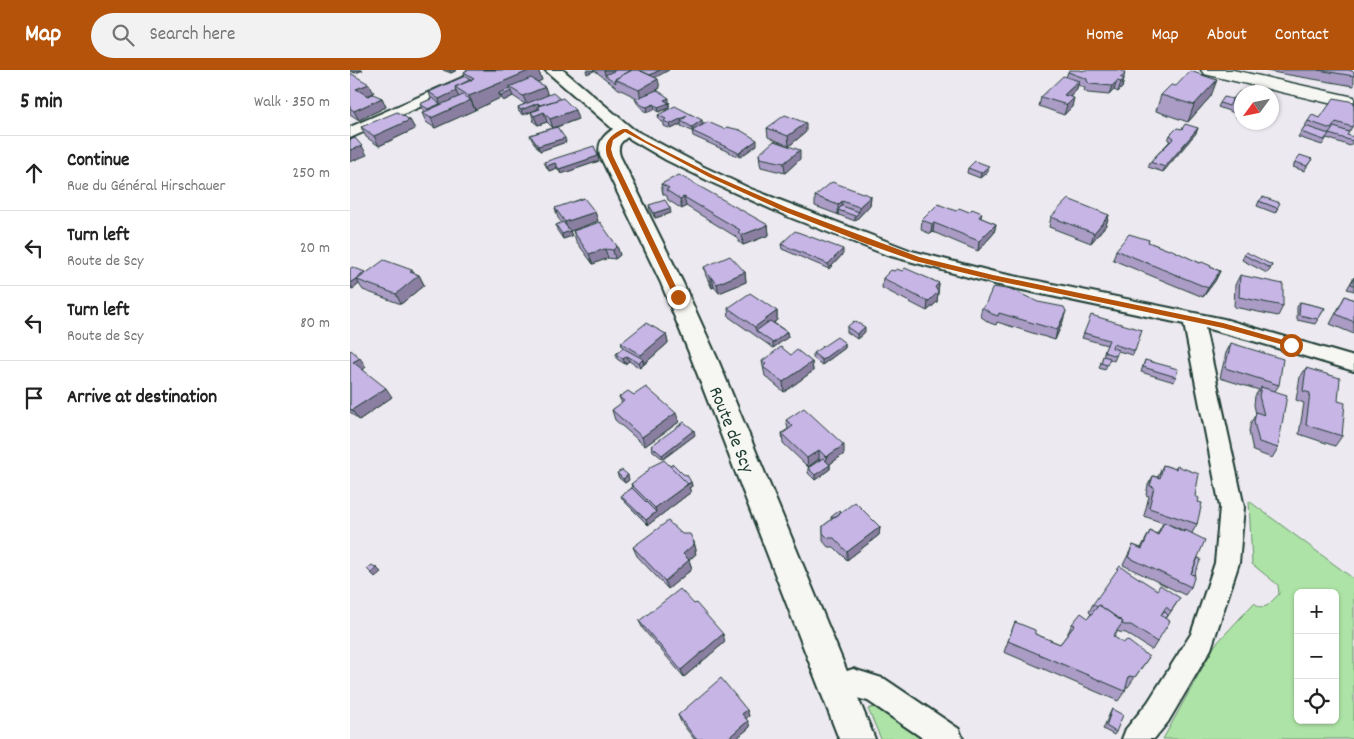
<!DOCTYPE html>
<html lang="en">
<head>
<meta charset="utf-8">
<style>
	body { margin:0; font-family:Dekko,sans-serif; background:#f2f2f2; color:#222 }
	.controls { position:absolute; right:15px; bottom:15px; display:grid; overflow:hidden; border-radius:8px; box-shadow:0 1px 4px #0004 }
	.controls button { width:45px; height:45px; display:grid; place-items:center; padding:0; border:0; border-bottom:1px solid #e0e0e0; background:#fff; color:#222; font:25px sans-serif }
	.compass { position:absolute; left:884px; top:15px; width:45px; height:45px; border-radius:50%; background:#fff; box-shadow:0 1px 4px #0004; rotate:237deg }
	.stop { position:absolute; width:15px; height:15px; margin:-11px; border:4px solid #b45309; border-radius:50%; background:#fff }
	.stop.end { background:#b45309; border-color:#fff; box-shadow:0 1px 5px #0008 }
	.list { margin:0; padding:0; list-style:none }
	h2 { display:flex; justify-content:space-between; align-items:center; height:65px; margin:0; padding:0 20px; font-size:21px }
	h2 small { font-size:16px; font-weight:400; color:#767676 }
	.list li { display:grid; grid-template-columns:32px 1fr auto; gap:15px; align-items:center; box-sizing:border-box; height:75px; padding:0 20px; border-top:1px solid #e0e0e0 }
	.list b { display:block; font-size:19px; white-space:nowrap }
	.list p { margin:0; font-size:16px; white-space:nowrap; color:#767676 }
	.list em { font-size:16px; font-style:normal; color:#767676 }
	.icon { flex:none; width:28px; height:28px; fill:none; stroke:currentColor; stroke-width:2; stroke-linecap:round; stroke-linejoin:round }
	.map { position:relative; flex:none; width:1004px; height:669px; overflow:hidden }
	header { display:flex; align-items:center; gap:30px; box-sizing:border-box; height:70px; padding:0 25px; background:#b45309; color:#fff }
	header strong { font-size:24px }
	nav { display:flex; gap:28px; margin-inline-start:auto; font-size:18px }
	.search { width:350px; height:45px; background:#f2f2f2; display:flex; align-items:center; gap:12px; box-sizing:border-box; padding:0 18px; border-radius:28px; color:#767676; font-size:19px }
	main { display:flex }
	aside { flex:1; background:#fff }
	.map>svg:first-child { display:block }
	.green { fill:#ade3a6; stroke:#66906d; fill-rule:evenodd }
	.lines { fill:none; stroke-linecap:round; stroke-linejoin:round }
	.minor-casing { stroke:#1f3d34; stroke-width:4 }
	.tertiary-casing { stroke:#1f3d34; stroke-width:4 }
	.primary-casing { stroke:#1f3d34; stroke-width:3 }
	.minor { fill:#f6f6f2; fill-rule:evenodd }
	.tertiary { fill:#f6f6f2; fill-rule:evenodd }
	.primary { fill:#f6f6f2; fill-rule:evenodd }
	.wall { fill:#ab9cc6; stroke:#1f3d34; fill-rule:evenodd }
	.shaded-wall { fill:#8b7fa1; stroke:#1f3d34 }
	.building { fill:#c7b5e6; stroke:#1f3d34 }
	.route { fill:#b45309 }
	.labels { text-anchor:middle; stroke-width:4; stroke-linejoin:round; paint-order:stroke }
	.street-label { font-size:19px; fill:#1f3d34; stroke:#f6f6f2 }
</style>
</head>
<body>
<header>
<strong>Map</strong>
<div class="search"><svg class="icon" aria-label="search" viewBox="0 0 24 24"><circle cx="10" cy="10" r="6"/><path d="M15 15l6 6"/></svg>Search here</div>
<nav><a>Home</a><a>Map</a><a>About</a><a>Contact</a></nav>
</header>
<main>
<aside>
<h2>5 min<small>Walk · 350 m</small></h2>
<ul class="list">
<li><svg class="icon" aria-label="ahead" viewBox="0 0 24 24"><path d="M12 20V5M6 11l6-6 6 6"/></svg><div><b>Continue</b><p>Rue du Général Hirschauer</p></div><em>250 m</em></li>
<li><svg class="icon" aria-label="left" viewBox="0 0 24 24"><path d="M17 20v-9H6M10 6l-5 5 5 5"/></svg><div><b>Turn left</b><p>Route de Scy</p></div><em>20 m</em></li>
<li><svg class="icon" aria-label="left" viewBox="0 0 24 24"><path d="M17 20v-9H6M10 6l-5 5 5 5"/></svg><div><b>Turn left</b><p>Route de Scy</p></div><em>80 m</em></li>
<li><svg class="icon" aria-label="arrive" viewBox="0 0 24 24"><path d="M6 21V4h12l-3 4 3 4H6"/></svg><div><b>Arrive at destination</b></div></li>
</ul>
</aside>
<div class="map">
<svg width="1004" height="669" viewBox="0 0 1004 669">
	<rect width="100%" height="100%" fill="#ede9f0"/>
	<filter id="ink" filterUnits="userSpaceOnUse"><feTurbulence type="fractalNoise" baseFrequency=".02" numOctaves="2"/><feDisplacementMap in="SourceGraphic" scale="10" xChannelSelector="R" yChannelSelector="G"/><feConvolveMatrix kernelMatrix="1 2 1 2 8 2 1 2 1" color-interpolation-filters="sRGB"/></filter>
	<g filter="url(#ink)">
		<path class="green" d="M899,431L1004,509V669H813L865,575L904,533L910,537L917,536L929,524L928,515L902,494ZM948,523H985V650H948Z
			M531,635L580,669H531L518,639Z"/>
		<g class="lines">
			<g class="minor-casing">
				<path id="minor" d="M130,0H148L146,3L0,68V57Z
					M275,55L352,96L401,119L562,181L644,202L874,249L1004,287V301L907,272L855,258L894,437L889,493L861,579L818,652L804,669H772L776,659L798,632L841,564L865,493L870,437L834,254L644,214L537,185L439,147L365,114L316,90L270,63L267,60L270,57Z
					M503,599L535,609L609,659L613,669H574L518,631L503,627L486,632L476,628L472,618L476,608Z"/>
			</g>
			<g class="tertiary-casing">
				<path id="tertiary" d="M195,0H213L284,60C277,71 265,70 270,86L333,213L368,290L525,669H489L342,290L311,213L250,86C247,73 253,66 263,59Z"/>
			</g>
			<g class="primary-casing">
				<path id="primary" d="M851,0H883L1004,27V39L854,4Z"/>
			</g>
			<use href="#minor" class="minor"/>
			<use href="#tertiary" class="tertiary"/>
			<use href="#primary" class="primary"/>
		</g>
		<path class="wall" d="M0,0H13L5,3L0,1Z
			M93,0H107L101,3Z
			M117,0H188L192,10L187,12L195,17L197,25L228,49L207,57L216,72L190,81L182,70L180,65L203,58L197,52L188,55L184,52L181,42L189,40L188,39L173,45L169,42L168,37L175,34L163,26L153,31L150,28L85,58L76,52L72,43L75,41L72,39L70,34L81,29L79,22L115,6L114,2Z
			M244,0H289L305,7L310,18L307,20L320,33H319V38L309,42L305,39L298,42L294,41L287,33L285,29L287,28L267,18Z
			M917,0H999L1004,2V16L916,1Z
			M718,2L774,8V9L772,18L768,22L764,20L759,25L738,23L734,21L735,18L728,15L726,21L720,27L722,37L714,45L689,36L691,27L716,7Z
			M0,3L24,23L17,25L32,28L36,37L9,50L0,44Z
			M892,22V49L886,47L887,44L868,37L870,33L883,29Z
			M811,25L861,26L838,52L806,41Z
			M308,45L353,54L407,75L390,87L343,66L342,61L331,56V54L321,59L314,56V53L309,50Z
			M970,48L1004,54L997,65L1004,69L1000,76L977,68L972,75L948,67L958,51Z
			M60,50L65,59L29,76L16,67L11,57Z
			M417,58L456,62L439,76L418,67Z
			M848,58L846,63L813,102L798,97L800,92L820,71L818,70L820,65L832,59Z
			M409,84L450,89L435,103L411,97L410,93Z
			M962,89L954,101L943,97L945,92Z
			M249,91L211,104L207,98L199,101L196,96L194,92Z
			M618,98L638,101L630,108L617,103Z
			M311,114L418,155L419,165L393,175L389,172L388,168L336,136L332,139L318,130L317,126L313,124Z
			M465,126H521L520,135L505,151L465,136Z
			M909,131L928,138L925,143L907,136Z
			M299,135L321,143L305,148L300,140Z
			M205,138L245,142L248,151L220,161L222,166L213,169L207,160L206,155L212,153L208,148Z
			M606,141L632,143L631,148L646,154L644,163L628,181L583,162L581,164L571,160L572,150Z
			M759,145L756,155L741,173L699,157L701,147Z
			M223,161L267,176L270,185L265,189L258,188L243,194L226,171Z
			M799,170L798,172L870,201L865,211L853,227L763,190L766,180Z
			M431,174L493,184L479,199L432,179Z
			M894,185L922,195L920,200L917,203L892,190Z
			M354,197L395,202L396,212L369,223L364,217L362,218L356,206Z
			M0,199L16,203H64L69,205L74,215L51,234L13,220L9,214L3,219L0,218Z
			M544,201L589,213L587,232L577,241L532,218L533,208Z
			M890,205L933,236L928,246L884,237L885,215Z
			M1004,207V221L997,219Z
			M995,226L1004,230V264L980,254Z
			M950,232L975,238L965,254L947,250V237Z
			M632,237L713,251L705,270L647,252L646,255L640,253L630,246Z
			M378,238L427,241V250L424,253L437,262L438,267L423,278L379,247Z
			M497,257L515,262L507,269L497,262Z
			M792,260L783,285L768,281L764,291L759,289L755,300L749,298L757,275L732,268L734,263Z
			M316,264L318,273L290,298L279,291L275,294L267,289L266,284L273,279L271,273Z
			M495,273V278L472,295L463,288V283Z
			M881,273L929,315L925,321L928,378L922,388L903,381L899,361L901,352L906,344L904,335L905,326L909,320L870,308L876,283Z
			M0,281L16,297L13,300L42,327L9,350L0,342Z
			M441,285L462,292L463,301L434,322L415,306L412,291Z
			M795,290L826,307L824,312L791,302Z
			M956,298L988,331L992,366L985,376L949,364L954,333L946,330L950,307Z
			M284,325L329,352L295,376L265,350L262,340L272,333L269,327Z
			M436,350L494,384L480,394V399L465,410L458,403V398L470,390L469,389L458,397L433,373L432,363L438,359Z
			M345,365L313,389L303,381L301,376Z
			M813,395L825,399L827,396L848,432L847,454L842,463L848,488L844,505L841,517L835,525L773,495L783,475L791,478L800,461L807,464L813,453L794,446L799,426L796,425L798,415L803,406L808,407ZM820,455L835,461L834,462Z
			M320,396L341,412L342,416L339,418L341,422L298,455L273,430L271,426L282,418L281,414Z
			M267,403L279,410L275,413L269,408Z
			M492,442L530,457L529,465L497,490L484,477H478L473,471V456L481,450V447Z
			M332,464L344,472L346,480L345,482L346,484L339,490L342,499L318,519L287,486L283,477Z
			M807,520L830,528L816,549L807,572L802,580L776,563L769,562L768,561L764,567L773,573L799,587L778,617H776L775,621L768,631L654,582L665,552L685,564L710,574L717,565L722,554L738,548L741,544L739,542L743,534Z
			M289,551L375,572L334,607L293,559Z
			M762,639L766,662L764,665L753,659L760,643Z
			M397,640L399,646L396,649L400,657L386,669H344L331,652L328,645Z"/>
		<path class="shaded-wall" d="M4,0H13L5,3Z
			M99,0H107L101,3Z
			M181,0H188L192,10L170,20L159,17L163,26L153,31L151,26L149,23L150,28L125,40L119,26Z
			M236,0H243L244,1L237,4Z
			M255,0H274L255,5L254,1Z
			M310,0H319L299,11L298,6Z
			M775,2L772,18L768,22L771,12L770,7Z
			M308,9L310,18L291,29L289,20Z
			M867,10L861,26L838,52L844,35Z
			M729,11L726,21L712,34L714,25Z
			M767,11L764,20L759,25L762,16Z
			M19,14L24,23L10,28L6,19Z
			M195,17L198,26L177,35L173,26Z
			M106,21L110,30L80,44L78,39L90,34L89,29Z
			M32,28L36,37L9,50L4,41Z
			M319,28V38L309,42L308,37L314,30Z
			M724,28L722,37L714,45L717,35Z
			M121,30L125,40L85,58L81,48Z
			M188,33L190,38L188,36V39L173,45L171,40Z
			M304,34L305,39L298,42L297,37Z
			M225,40L228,49L203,58L200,49Z
			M194,42L197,52L188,55L184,46Z
			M337,46L331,51V54L321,59L320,54Z
			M60,50L65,59L29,76L24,66Z
			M352,50L353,54L343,62L342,57Z
			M456,53V62L439,76L438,66Z
			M848,58L846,63L813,102L815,97Z
			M215,68L216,72L190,81L188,76Z
			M407,70V75L390,87L389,83Z
			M12,76L17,85L0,92V80Z
			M450,80V89L435,103L434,93Z
			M248,86L249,91L211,104L209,99Z
			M205,93L207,98L199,101L197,96Z
			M639,96L638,101L630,108L631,103Z
			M521,126L520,135L505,151V146L509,142V137Z
			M334,127L336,136L332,139L330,129Z
			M492,131V141L488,140V145V135Z
			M320,138L321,143L305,148L304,143Z
			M245,142L248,151L218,162L215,152Z
			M759,145L756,155L741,173L744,163Z
			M584,153L583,162L581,164L582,154Z
			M646,154L644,163L628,181L629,171Z
			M418,155L419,165L393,175L392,165Z
			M220,161L222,166L213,169L212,164Z
			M267,176L270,185L265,189L263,180Z
			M255,179L258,188L243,194L239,184Z
			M493,179V184L479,199L478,194Z
			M62,200L66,207L69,205L74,215L51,234L46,224L60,202Z
			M870,201L865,211L853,227L858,218Z
			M15,202L18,207L7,210L9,214L3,219L0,213Z
			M395,202L396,212L369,223L367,214Z
			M362,207L364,217L362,218L360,208Z
			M589,213L587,232L577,241L578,232L585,217Z
			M427,241V250L410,264L406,261L405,257Z
			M716,241L713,251L705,270L707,260Z
			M515,257V262L507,269V264Z
			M437,262L438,267L423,278V273Z
			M316,264L318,273L294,294L291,285Z
			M495,273V278L472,295V290Z
			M277,286L279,291L275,294L273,289Z
			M10,288L16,297L10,302L3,292Z
			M293,289L294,294L290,298L289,293Z
			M462,292L463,301L434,322L433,312Z
			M36,318L42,327L9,350L2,340Z
			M326,343L329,352L295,376L292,367Z
			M344,360L345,365L313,389L312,385Z
			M494,375V384L477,396L476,387Z
			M469,380V389L458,397L457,388Z
			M480,395V399L465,410V405Z
			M278,405L279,410L275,413L273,409Z
			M341,412L342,416L339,418L341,422L298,455L296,450L306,442L305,438Z
			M530,457L529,465L497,490V482Z
			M344,472L346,480L345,482L346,484L336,492L333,484Z
			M339,490L342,499L318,519L315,511Z
			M27,498L31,502L25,507L21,503Z
			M373,564L375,572L334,607L331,600Z
			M397,640L399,646L394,651L392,644Z
			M398,651L400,657L386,669H377Z"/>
		<path class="building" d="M117,0H181L119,26L105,17L124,8L114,2Z
			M266,0H282L265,9L266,13L255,5Z
			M282,0H289L308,9L289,20L265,9Z
			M292,0H310L300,5L291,1Z
			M719,0H730L733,1L734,0H768L775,2L770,7L774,9L771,12L767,11L762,16L740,14L737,11V9L718,2Z
			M968,0H999L1004,2V6Z
			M840,1L867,10L844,35L811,25L821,15L826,16Z
			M0,3L19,14L6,19L18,26L23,24L32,28L4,41L0,38Z
			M115,6L122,10L105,17L106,21L89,29L79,22Z
			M713,6L729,11L714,25L724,28L717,35L691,27Z
			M181,8L195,17L173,26L159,17Z
			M160,19L161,21L151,26L149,23Z
			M307,20L319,28L314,30L319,33L308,37L304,34L297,37L293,36L285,29Z
			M889,22H892V34L881,31Z
			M203,23L210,29L190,35L188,33L171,40L168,37Z
			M113,25L121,30L81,48L72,43Z
			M874,27L883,29L879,36L870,33Z
			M83,28L90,34L78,39L70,34Z
			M213,28L225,40L200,49L194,42L184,46L181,42L190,39L188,36Z
			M984,28L1004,32V53L1002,57L986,52L981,59L958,51L962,45L970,48Z
			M325,36L352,50L342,57L331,51L337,46L320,54L314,51L316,49L308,45Z
			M47,42L60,50L24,66L11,57Z
			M435,45L456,53L438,66L417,58Z
			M358,52L374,59L377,57L390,60L407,70L389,83L342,61Z
			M835,54L848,58L815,97L800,92L824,68L820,65L827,58L832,59Z
			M955,56L979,64L974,70L951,62Z
			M207,57L215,68L188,76L180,65Z
			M984,57L999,62L997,65L1004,67L1003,71L979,64Z
			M5,68L12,76L0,80V70Z
			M424,71L450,80L434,93L410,88L409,84Z
			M244,76L248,86L209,99L205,93L197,96L194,92Z
			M950,85L962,89L957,96L945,92Z
			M625,91L639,96L631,103L618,98Z
			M329,105L418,155L392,165L388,162L390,160L334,127L330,129L316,120L319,118L311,114Z
			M482,112L521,126L509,137L492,131L488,135L465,126Z
			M913,127L930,133L927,138L909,131Z
			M234,128L245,142L215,152L205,138Z
			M718,129L759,145L744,163L701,147Z
			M315,130L320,138L304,143L299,135Z
			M588,134L606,141L609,138L619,142L622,139L632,143L629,147L646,154L629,171L584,153L582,154L572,150Z
			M492,136L509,142L505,146L488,140Z
			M213,152L220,161L212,164L206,155Z
			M250,152L267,176L263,180L255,179L239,184L223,161Z
			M445,161L493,179L478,194L431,174Z
			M779,164L799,170L798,172L819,180L820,179L850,193L852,192L861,196L860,197L870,201L858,218L766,180Z
			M896,182L922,195L920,198L894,185Z
			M380,186L395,202L367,214L362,207L360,208L354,197Z
			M34,190L62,200L60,202L69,205L46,224L7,210Z
			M2,197L15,202L0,213V199Z
			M555,198L589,213L585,217L588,222L578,232L533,208L541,200L544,201L547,199L552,201Z
			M890,205L933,214V236L889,227Z
			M1004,207V215L1001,214Z
			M643,217L663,220L688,232L714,237L716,241L707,260L649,243L648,246L642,244L632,237L635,235Z
			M400,223L427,241L405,257L378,238Z
			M995,226L1004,230V252L986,244Z
			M950,232L975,238L968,249L949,245Z
			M741,245L792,260L785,281L763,274L762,278L768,280L766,286L754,282L759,270L734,263Z
			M420,251L437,262L423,273L406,261Z
			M504,251L515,257L507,264L497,257Z
			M296,253L316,264L291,285L271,273Z
			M487,267L495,273L472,290L463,283Z
			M881,273L933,289L929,315L875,298Z
			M431,277L441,285L447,280L462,292L433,312L413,297L416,294L412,291Z
			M273,278L293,289L289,293L277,286L273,289L266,284Z
			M1,280L10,288L3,292L36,318L2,340L0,339V281Z
			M753,286L760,288L757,295L751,293Z
			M795,290L828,299L826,307L793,297Z
			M956,298L990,308L988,331L995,333L992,366L956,355L960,323L953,321Z
			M296,317L326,343L292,367L262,340L274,331L269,327L278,321L284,325Z
			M911,317L937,325L928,378L909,372L904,352L906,342L914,345L909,326Z
			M454,338L494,375L476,387L469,380L457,388L432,364L443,356L436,350Z
			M334,352L344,360L312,385L301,376Z
			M473,388L480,395L465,405L458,398Z
			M314,390L338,414L305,438L281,414L297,402L300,397Z
			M323,394L333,404L337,405L341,412L336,415L338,414L320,396Z
			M813,395L826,399L827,396L849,404L845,426L849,428L848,432L852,433L847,454L799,438L804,417L800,416L803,406L810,408Z
			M272,400L278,405L273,409L267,403Z
			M282,418L306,442L296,450L271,426Z
			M505,432L530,457L497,482L484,468H478L473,463V456Z
			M490,440L492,442L483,448L481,447Z
			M318,451L332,464H340L344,472L342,474L343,475L333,484L339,490L315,511L283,477Z
			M814,452L834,462L835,460L855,470L841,504L845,505L841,517L778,487L783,475L792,479L800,461L808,465Z
			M848,488L851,489L844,505L841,504Z
			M22,495L27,498L21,503L17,499Z
			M770,496L807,520L810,515L830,528L821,541L816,537L811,545L820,551L807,572L781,555H774L772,554L773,552L749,535L747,537L743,534Z
			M330,519L344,534L346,533L373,564L331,600L289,551Z
			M749,535L773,552L763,566L773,573L777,570L799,587L785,607L779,606L775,621L658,571L665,552L685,560V564L710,574L725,555L722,554L731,543L738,548Z
			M814,541L818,545L816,549L811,545Z
			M371,608L397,640L392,644L398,651L377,669H346L328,645Z
			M762,639L773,645L766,662L756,656Z"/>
	</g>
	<path class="route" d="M273,59H277L296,71L363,105L438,138L569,187L643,205L873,253L941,272L945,275L941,277L873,258L643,210L565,191L517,174L433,141L359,107L275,62L263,70L261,79L263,86L331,227L325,229L257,86C253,72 260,65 273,59Z"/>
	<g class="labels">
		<g class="street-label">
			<text transform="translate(383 359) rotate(68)" y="7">Route de Scy</text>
		</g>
	</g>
</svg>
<div class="controls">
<button>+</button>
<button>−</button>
<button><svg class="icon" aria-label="locate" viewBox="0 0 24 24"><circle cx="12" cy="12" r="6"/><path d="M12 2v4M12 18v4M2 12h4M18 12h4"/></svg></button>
</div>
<svg class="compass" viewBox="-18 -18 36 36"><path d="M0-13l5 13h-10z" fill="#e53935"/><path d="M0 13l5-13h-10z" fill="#767676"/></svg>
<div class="stop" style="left:941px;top:275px"></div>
<div class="stop end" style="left:328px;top:227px"></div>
</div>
</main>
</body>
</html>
